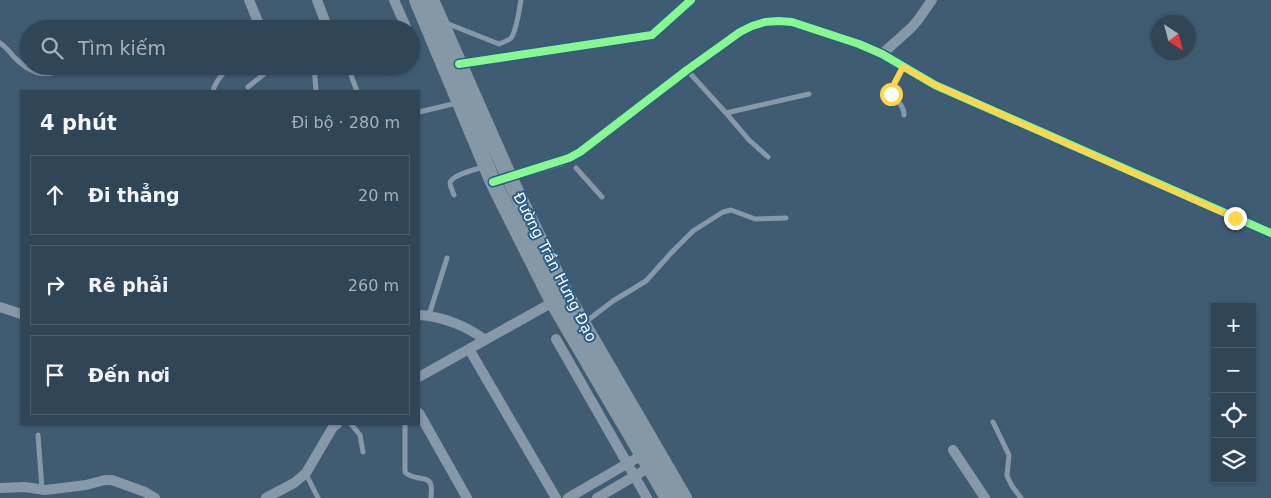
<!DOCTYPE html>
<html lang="vi">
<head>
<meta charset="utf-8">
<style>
	body { margin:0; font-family:"DejaVu Sans",sans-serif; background:#384c5c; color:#f1f3f6 }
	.controls { position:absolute; right:15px; bottom:15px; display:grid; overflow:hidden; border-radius:0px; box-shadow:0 1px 4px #0004 }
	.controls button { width:45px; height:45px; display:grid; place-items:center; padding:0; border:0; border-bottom:1px solid #4b5d6c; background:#304556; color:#f1f3f6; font:25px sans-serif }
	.compass { position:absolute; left:1151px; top:15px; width:45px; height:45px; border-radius:50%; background:#304556; box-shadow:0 1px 4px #0004; rotate:144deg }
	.stop { position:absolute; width:15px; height:15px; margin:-11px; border:4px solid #ffd54a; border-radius:50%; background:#fff }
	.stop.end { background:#ffd54a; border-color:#fff; box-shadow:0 1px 5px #0008 }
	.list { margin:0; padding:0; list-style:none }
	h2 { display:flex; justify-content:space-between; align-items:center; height:65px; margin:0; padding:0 20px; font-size:21px }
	h2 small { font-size:16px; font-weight:400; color:#a8b1b9 }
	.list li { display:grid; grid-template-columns:32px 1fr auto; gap:15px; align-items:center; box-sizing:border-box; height:80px; margin:0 10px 10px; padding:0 10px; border:1px solid #4b5d6c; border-radius:0px }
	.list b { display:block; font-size:19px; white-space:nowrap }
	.list em { font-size:16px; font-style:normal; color:#a8b1b9 }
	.icon { flex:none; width:28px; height:28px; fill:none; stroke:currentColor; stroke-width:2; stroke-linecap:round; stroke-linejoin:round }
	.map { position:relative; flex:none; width:1271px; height:498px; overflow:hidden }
	.search { position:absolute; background:#304556; box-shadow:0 1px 4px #0004; left:20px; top:20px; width:400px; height:55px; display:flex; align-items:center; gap:12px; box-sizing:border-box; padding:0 18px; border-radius:28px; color:#a8b1b9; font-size:19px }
	.panel { position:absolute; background:#304556; box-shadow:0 1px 4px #0004; left:20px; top:90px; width:400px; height:335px; border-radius:0px }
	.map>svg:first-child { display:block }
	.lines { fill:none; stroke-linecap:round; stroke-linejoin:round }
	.service { stroke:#8798a8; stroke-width:5 }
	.minor { stroke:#8798a8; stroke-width:10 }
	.trunk { stroke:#8698a6; stroke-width:16 }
	.cycleway-casing { stroke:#2b5d88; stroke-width:11 }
	.cycleway { stroke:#87f88f; stroke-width:8 }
	.route { stroke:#ffd54a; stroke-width:6 }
	.labels { text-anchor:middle; stroke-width:4; stroke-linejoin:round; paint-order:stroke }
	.street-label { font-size:15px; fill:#fff; stroke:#2b5d88 }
</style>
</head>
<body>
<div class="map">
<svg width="1271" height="498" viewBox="0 0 1271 498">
	<rect width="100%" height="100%" fill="#405c73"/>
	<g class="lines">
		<path class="service" d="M446,23L499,44C503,42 508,41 511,38C517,30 519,10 521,0
			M0,43C6,47 10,52 14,57C36,79 46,76 73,67
			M314,66L316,91
			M349,66L352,78L357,91
			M903,67L891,91C894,100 905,105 904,115
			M687,70L726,113L749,140L768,157
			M248,87L264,74L268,66
			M213,91C215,81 223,74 229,66
			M419,112L457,103
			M726,113L809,94
			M576,168L602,197
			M454,195C453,192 450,186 450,183C451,175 477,169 483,167
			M429,315L447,258
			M584,323L613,301L646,281L672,252L693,231L723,212L731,210L755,219L786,218
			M993,422L1009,455L1007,476L1012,486L1021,498
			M351,424L360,435L363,452
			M405,424V472C412,481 429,475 431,485C432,489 431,494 431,498
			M38,435L42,489
			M306,474L318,498"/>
		<path class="minor" d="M249,0L261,29
			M317,0L328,29
			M394,0L406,27L405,29
			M882,54L911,28L918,20L932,0
			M459,64L652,35L691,0
			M504,178L559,162L569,158L580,152L687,70L740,32L752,26L765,22L778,21L792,22L859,44L882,54L935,85L1271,233
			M0,307L21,314
			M419,315C441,316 467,326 485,340
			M556,339L647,498
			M469,349L556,498
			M419,377L553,302
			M419,413L467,498
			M953,450L985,498
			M0,488L25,487L45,490L54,489L86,485L105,480H112L145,492L155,498
			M266,498L294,483L306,473L333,427L337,424
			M568,498L642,455
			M597,498L650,467"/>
		<path class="trunk" d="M417,0L493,182L553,302L668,498
			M431,0L509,177L566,295L684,498"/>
		<g class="cycleway-casing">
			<path id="cycleway" d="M459,64L652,35L691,0
				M493,182L569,158L580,152L687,70L740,32L752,26L765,22L778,21L792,22L859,44L882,54L935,85L1271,233"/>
		</g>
		<use href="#cycleway" class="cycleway"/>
	</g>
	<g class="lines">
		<path class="route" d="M891,94V91L892,88L903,67L935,85L1235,218"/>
	</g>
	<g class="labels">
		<g class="street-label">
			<text transform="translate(555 267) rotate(63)" y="5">Đường Trần Hưng Đạo</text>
		</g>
	</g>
</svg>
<div class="controls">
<button>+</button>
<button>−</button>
<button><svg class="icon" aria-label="locate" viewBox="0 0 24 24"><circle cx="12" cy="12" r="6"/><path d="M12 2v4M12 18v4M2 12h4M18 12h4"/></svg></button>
<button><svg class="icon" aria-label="layers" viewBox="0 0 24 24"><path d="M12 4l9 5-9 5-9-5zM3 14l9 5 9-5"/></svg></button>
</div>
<svg class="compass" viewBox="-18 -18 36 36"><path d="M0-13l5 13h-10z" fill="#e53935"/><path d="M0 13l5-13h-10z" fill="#a8b1b9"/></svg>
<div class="stop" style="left:891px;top:94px"></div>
<div class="stop end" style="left:1235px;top:218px"></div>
<div class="search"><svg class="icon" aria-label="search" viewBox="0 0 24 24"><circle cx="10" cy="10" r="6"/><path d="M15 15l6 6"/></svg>Tìm kiếm</div>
<section class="panel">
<h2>4 phút<small>Đi bộ · 280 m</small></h2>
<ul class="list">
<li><svg class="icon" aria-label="ahead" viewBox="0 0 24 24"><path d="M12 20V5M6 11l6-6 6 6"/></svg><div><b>Đi thẳng</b></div><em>20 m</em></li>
<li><svg class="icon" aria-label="right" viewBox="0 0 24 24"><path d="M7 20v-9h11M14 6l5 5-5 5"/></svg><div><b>Rẽ phải</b></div><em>260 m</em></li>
<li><svg class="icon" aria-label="arrive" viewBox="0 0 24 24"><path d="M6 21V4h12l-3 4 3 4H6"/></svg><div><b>Đến nơi</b></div></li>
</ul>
</section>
</div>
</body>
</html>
